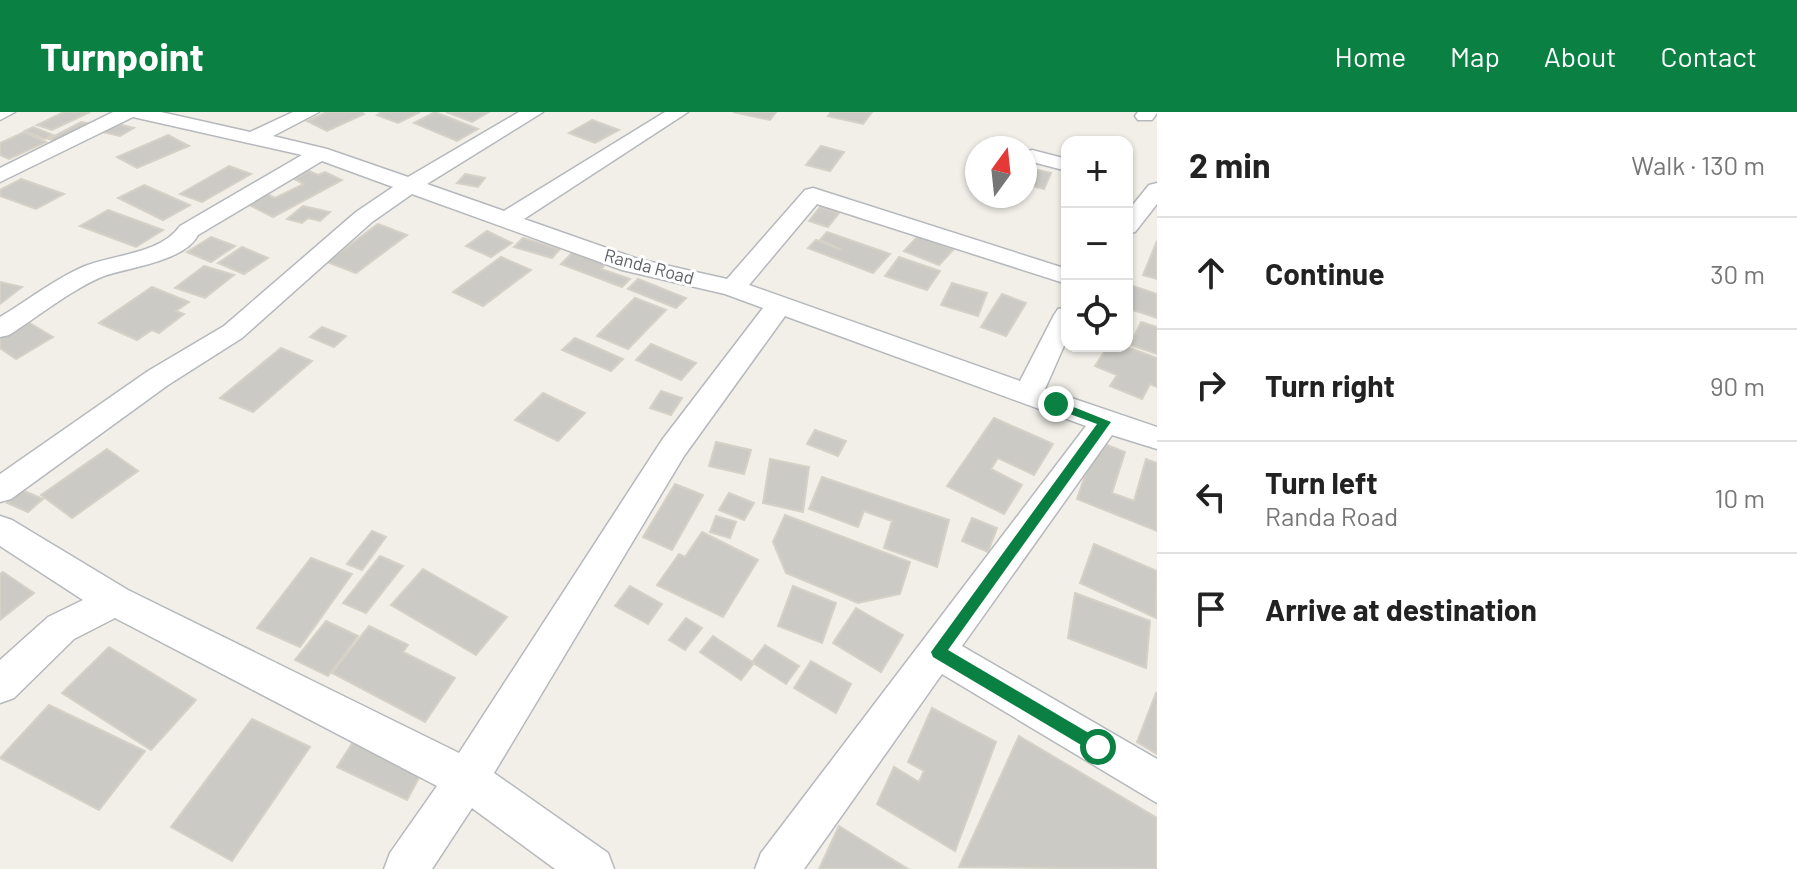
<!DOCTYPE html>
<html lang="en">
<head>
<meta charset="utf-8">
<style>
	body { margin:0; font-family:Barlow,sans-serif; background:#f6f6f6; color:#222 }
	.controls { position:absolute; right:24px; top:24px; display:grid; overflow:hidden; border-radius:16px; box-shadow:0 2px 6px #0004 }
	.controls button { width:72px; height:72px; display:grid; place-items:center; padding:0; border:0; border-bottom:2px solid #e0e0e0; background:#fff; color:#222; font:40px sans-serif }
	.compass { position:absolute; left:965px; top:24px; width:72px; height:72px; border-radius:50%; background:#fff; box-shadow:0 2px 6px #0004; rotate:15deg }
	.stop { position:absolute; width:24px; height:24px; margin:-18px; border:6px solid #0b8043; border-radius:50%; background:#fff }
	.stop.end { background:#0b8043; border-color:#fff; box-shadow:0 2px 8px #0008 }
	.list { margin:0; padding:0; list-style:none }
	h2 { display:flex; justify-content:space-between; align-items:center; height:104px; margin:0; padding:0 32px; font-size:34px }
	h2 small { font-size:26px; font-weight:400; color:#767676 }
	.list li { display:grid; grid-template-columns:52px 1fr auto; gap:24px; align-items:center; box-sizing:border-box; height:112px; padding:0 32px; border-top:2px solid #e0e0e0 }
	.list b { display:block; font-size:30px; white-space:nowrap }
	.list p { margin:0; font-size:26px; white-space:nowrap; color:#767676 }
	.list em { font-size:26px; font-style:normal; color:#767676 }
	.icon { flex:none; width:44px; height:44px; fill:none; stroke:currentColor; stroke-width:2; stroke-linecap:round; stroke-linejoin:round }
	.map { position:relative; flex:none; width:1157px; height:757px; overflow:hidden }
	header { display:flex; align-items:center; gap:48px; box-sizing:border-box; height:112px; padding:0 40px; background:#0b8043; color:#fff }
	header strong { font-size:38px }
	nav { display:flex; gap:44px; margin-inline-start:auto; font-size:28px }
	main { display:flex }
	aside { flex:1; background:#fff }
	.map>svg:first-child { display:block }
	.building { fill:#cccac5; stroke:#d6d1c6; stroke-width:2 }
	.lines { fill:none; stroke-linecap:round; stroke-linejoin:round }
	.street-casing { stroke:#b5b8bc; stroke-width:3 }
	.street { fill:#fff; fill-rule:evenodd }
	.route { fill:#0b8043 }
	.labels { text-anchor:middle; stroke-width:6; stroke-linejoin:round; paint-order:stroke }
	.far-street-label { font-size:18px; fill:#5f6368; stroke:#fff }
</style>
</head>
<body>
<header>
<strong>Turnpoint</strong>
<nav><a>Home</a><a>Map</a><a>About</a><a>Contact</a></nav>
</header>
<main>
<div class="map">
<svg width="1157" height="757" viewBox="0 0 1157 757">
	<rect width="100%" height="100%" fill="#f1efe8"/>
	<path class="building" d="M64,0H90L52,18L37,13Z
		M327,0H361L364,2L327,19L307,9Z
		M382,0H420L398,11L377,3Z
		M435,0L478,17L457,29L414,11Z
		M446,0H489L472,10Z
		M733,0H776L770,8Z
		M831,0H872L863,12L828,4Z
		M592,8L619,18L595,31L569,21Z
		M81,10L92,12L59,30L49,27Z
		M113,11L134,16L120,24L99,19Z
		M33,15L53,23L45,27L25,19Z
		M24,20L46,30L9,47L0,43V31Z
		M168,23L189,34L137,56L117,45Z
		M821,34L844,40L830,59L806,53Z
		M229,54L251,62L202,90L180,82Z
		M1025,55L1051,61L1044,77L1025,72Z
		M309,59L318,63L325,60L342,68L273,105L245,91L265,81L275,86L304,72L294,67Z
		M465,62L485,66L478,75L457,71Z
		M21,67L64,82L36,97L0,84V78Z
		M144,73L190,93L163,108L118,86Z
		M303,94L330,100L320,109L308,106L302,111L287,107Z
		M820,95L839,101L828,115L809,109Z
		M108,98L163,118L136,135L80,114Z
		M378,112L407,123L356,161L327,150Z
		M487,119L512,131L491,145L466,134Z
		M827,120L890,142L873,161L808,136L816,128L842,138L820,128Z
		M918,124L954,137L939,153L904,139Z
		M211,125L235,134L211,150L187,140Z
		M523,126L560,137L552,146L514,135Z
		M1157,129V167L1143,163Z
		M242,135L268,146L244,162L218,151Z
		M574,139L607,151L601,157L630,167L622,175L561,152Z
		M501,145L531,158L483,194L453,180Z
		M899,145L940,159L927,178L885,164Z
		M204,154L234,163L205,186L175,176Z
		M638,167L686,186L676,196L628,177Z
		M0,170L22,175L0,192Z
		M952,171L987,181L978,204L941,193Z
		M1127,172L1157,182V206L1127,196Z
		M152,175L189,190L176,199L184,202L159,221L152,218L137,228L99,211Z
		M1002,182L1026,191L1006,224L981,215Z
		M635,186L666,198L628,237L597,224Z
		M28,210L53,225L16,247L0,236V226Z
		M1141,210L1157,215V242L1130,233Z
		M322,215L346,224L334,235L310,225Z
		M575,226L623,247L611,259L562,238Z
		M651,232L696,251L681,268L636,248Z
		M1108,234H1125L1157,246V275L1150,272L1142,287L1110,274L1117,263L1095,254Z
		M281,236L312,249L253,300L220,286Z
		M661,279L682,286L671,303L650,296Z
		M543,281L585,301L558,329L515,308Z
		M994,306L1053,332L1034,363L998,346L991,357L1022,373L1004,402L947,374Z
		M815,318L846,329L838,344L807,332Z
		M1097,329L1125,340L1112,381L1134,389L1146,347L1157,351V419L1077,387Z
		M716,330L751,338L744,362L709,354Z
		M107,337L138,359L72,406L41,383Z
		M770,347L809,355L803,400L763,391Z
		M822,365L949,408L937,455L884,436L892,409L864,399L858,415L809,397Z
		M675,372L703,383L672,438L643,425Z
		M22,378L43,387L28,400L7,391Z
		M729,381L754,391L744,408L719,398Z
		M785,403L910,450L900,482L858,491L786,461L773,430Z
		M716,404L736,410L730,426L710,420Z
		M972,406L997,416L988,440L962,429Z
		M372,419L386,425L362,458L347,452Z
		M702,420L758,448L723,505L657,473L679,442L685,445Z
		M1094,432L1157,459L1156,506L1080,471Z
		M380,444L403,454L366,501L343,491Z
		M311,446L352,462L300,535L257,516Z
		M423,457L507,505L476,543L391,493Z
		M3,460L34,481L0,508V462Z
		M630,474L662,492L648,512L615,494Z
		M793,474L836,491L822,531L778,514Z
		M1075,481L1150,509L1146,556L1068,526Z
		M856,496L903,523L881,560L833,531Z
		M686,506L702,516L685,538L669,528Z
		M326,509L358,524L328,564L295,548Z
		M369,514L408,533L403,540L455,566L425,610L332,561Z
		M713,524L754,551L741,568L700,540Z
		M765,533L799,554L786,572L752,550Z
		M109,535L196,588L151,638L62,581Z
		M811,549L851,572L836,601L794,576Z
		M1156,581L1157,582V642L1137,630Z
		M49,593L145,639L99,698L0,646Z
		M932,596L996,630L955,739L877,692L894,655L919,670L924,659L908,650Z
		M252,607L310,635L232,749L171,715Z
		M1019,624L1157,706V757L959,755Z
		M353,630L421,662L407,688L337,655Z
		M839,714L908,757H819Z"/>
	<g class="lines">
		<g class="street-casing">
			<path id="street" d="M0,0H15L0,8Z
				M113,0H161L250,20L293,0H319L273,24L327,37L408,65L519,0H543L427,72L504,99L665,0H688L524,107L638,147L727,167L805,78L813,76L1067,157V172L817,92L749,173L1020,269L1054,203L1058,197L1067,195V227L1045,277L1157,315V337L1112,323L962,534L1157,647V691L942,562L804,757H755L761,741L1086,314L785,204L684,344L494,661L608,741L614,757H555L472,696L432,757H384L390,741L437,674L115,506L74,527L14,586L0,591V548L48,505L83,488L0,434V404L12,408L128,478L459,641L662,328L763,196L725,182L622,158L412,82L372,110L242,226L168,273L11,387L0,390V362L148,259L224,214L356,100L393,75L322,49L198,123C185,149 130,155 104,164C75,175 36,206 9,223L0,225V205C27,189 56,166 85,154C116,142 160,142 180,114L302,43L133,5L0,70V56Z
				M1138,0H1157V1L1152,8H1138L1135,4Z
				M1032,38L1067,47V59L1025,48V40Z
				M1157,71V92L1135,120L1127,122V100L1149,73Z"/>
		</g>
		<use href="#street" class="street"/>
	</g>
	<path class="route" d="M1056,288L1111,310L948,538L1104,630L1106,635L1098,643L933,545L931,540L1097,312L1051,295L1050,292Z"/>
	<g class="labels">
		<g class="far-street-label">
			<text transform="translate(649 155) rotate(15)" y="6">Randa Road</text>
		</g>
	</g>
</svg>
<div class="controls">
<button>+</button>
<button>−</button>
<button><svg class="icon" aria-label="locate" viewBox="0 0 24 24"><circle cx="12" cy="12" r="6"/><path d="M12 2v4M12 18v4M2 12h4M18 12h4"/></svg></button>
</div>
<svg class="compass" viewBox="-18 -18 36 36"><path d="M0-13l5 13h-10z" fill="#e53935"/><path d="M0 13l5-13h-10z" fill="#767676"/></svg>
<div class="stop" style="left:1098px;top:635px"></div>
<div class="stop end" style="left:1056px;top:292px"></div>
</div>
<aside>
<h2>2 min<small>Walk · 130 m</small></h2>
<ul class="list">
<li><svg class="icon" aria-label="ahead" viewBox="0 0 24 24"><path d="M12 20V5M6 11l6-6 6 6"/></svg><div><b>Continue</b></div><em>30 m</em></li>
<li><svg class="icon" aria-label="right" viewBox="0 0 24 24"><path d="M7 20v-9h11M14 6l5 5-5 5"/></svg><div><b>Turn right</b></div><em>90 m</em></li>
<li><svg class="icon" aria-label="left" viewBox="0 0 24 24"><path d="M17 20v-9H6M10 6l-5 5 5 5"/></svg><div><b>Turn left</b><p>Randa Road</p></div><em>10 m</em></li>
<li><svg class="icon" aria-label="arrive" viewBox="0 0 24 24"><path d="M6 21V4h12l-3 4 3 4H6"/></svg><div><b>Arrive at destination</b></div></li>
</ul>
</aside>
</main>
</body>
</html>
